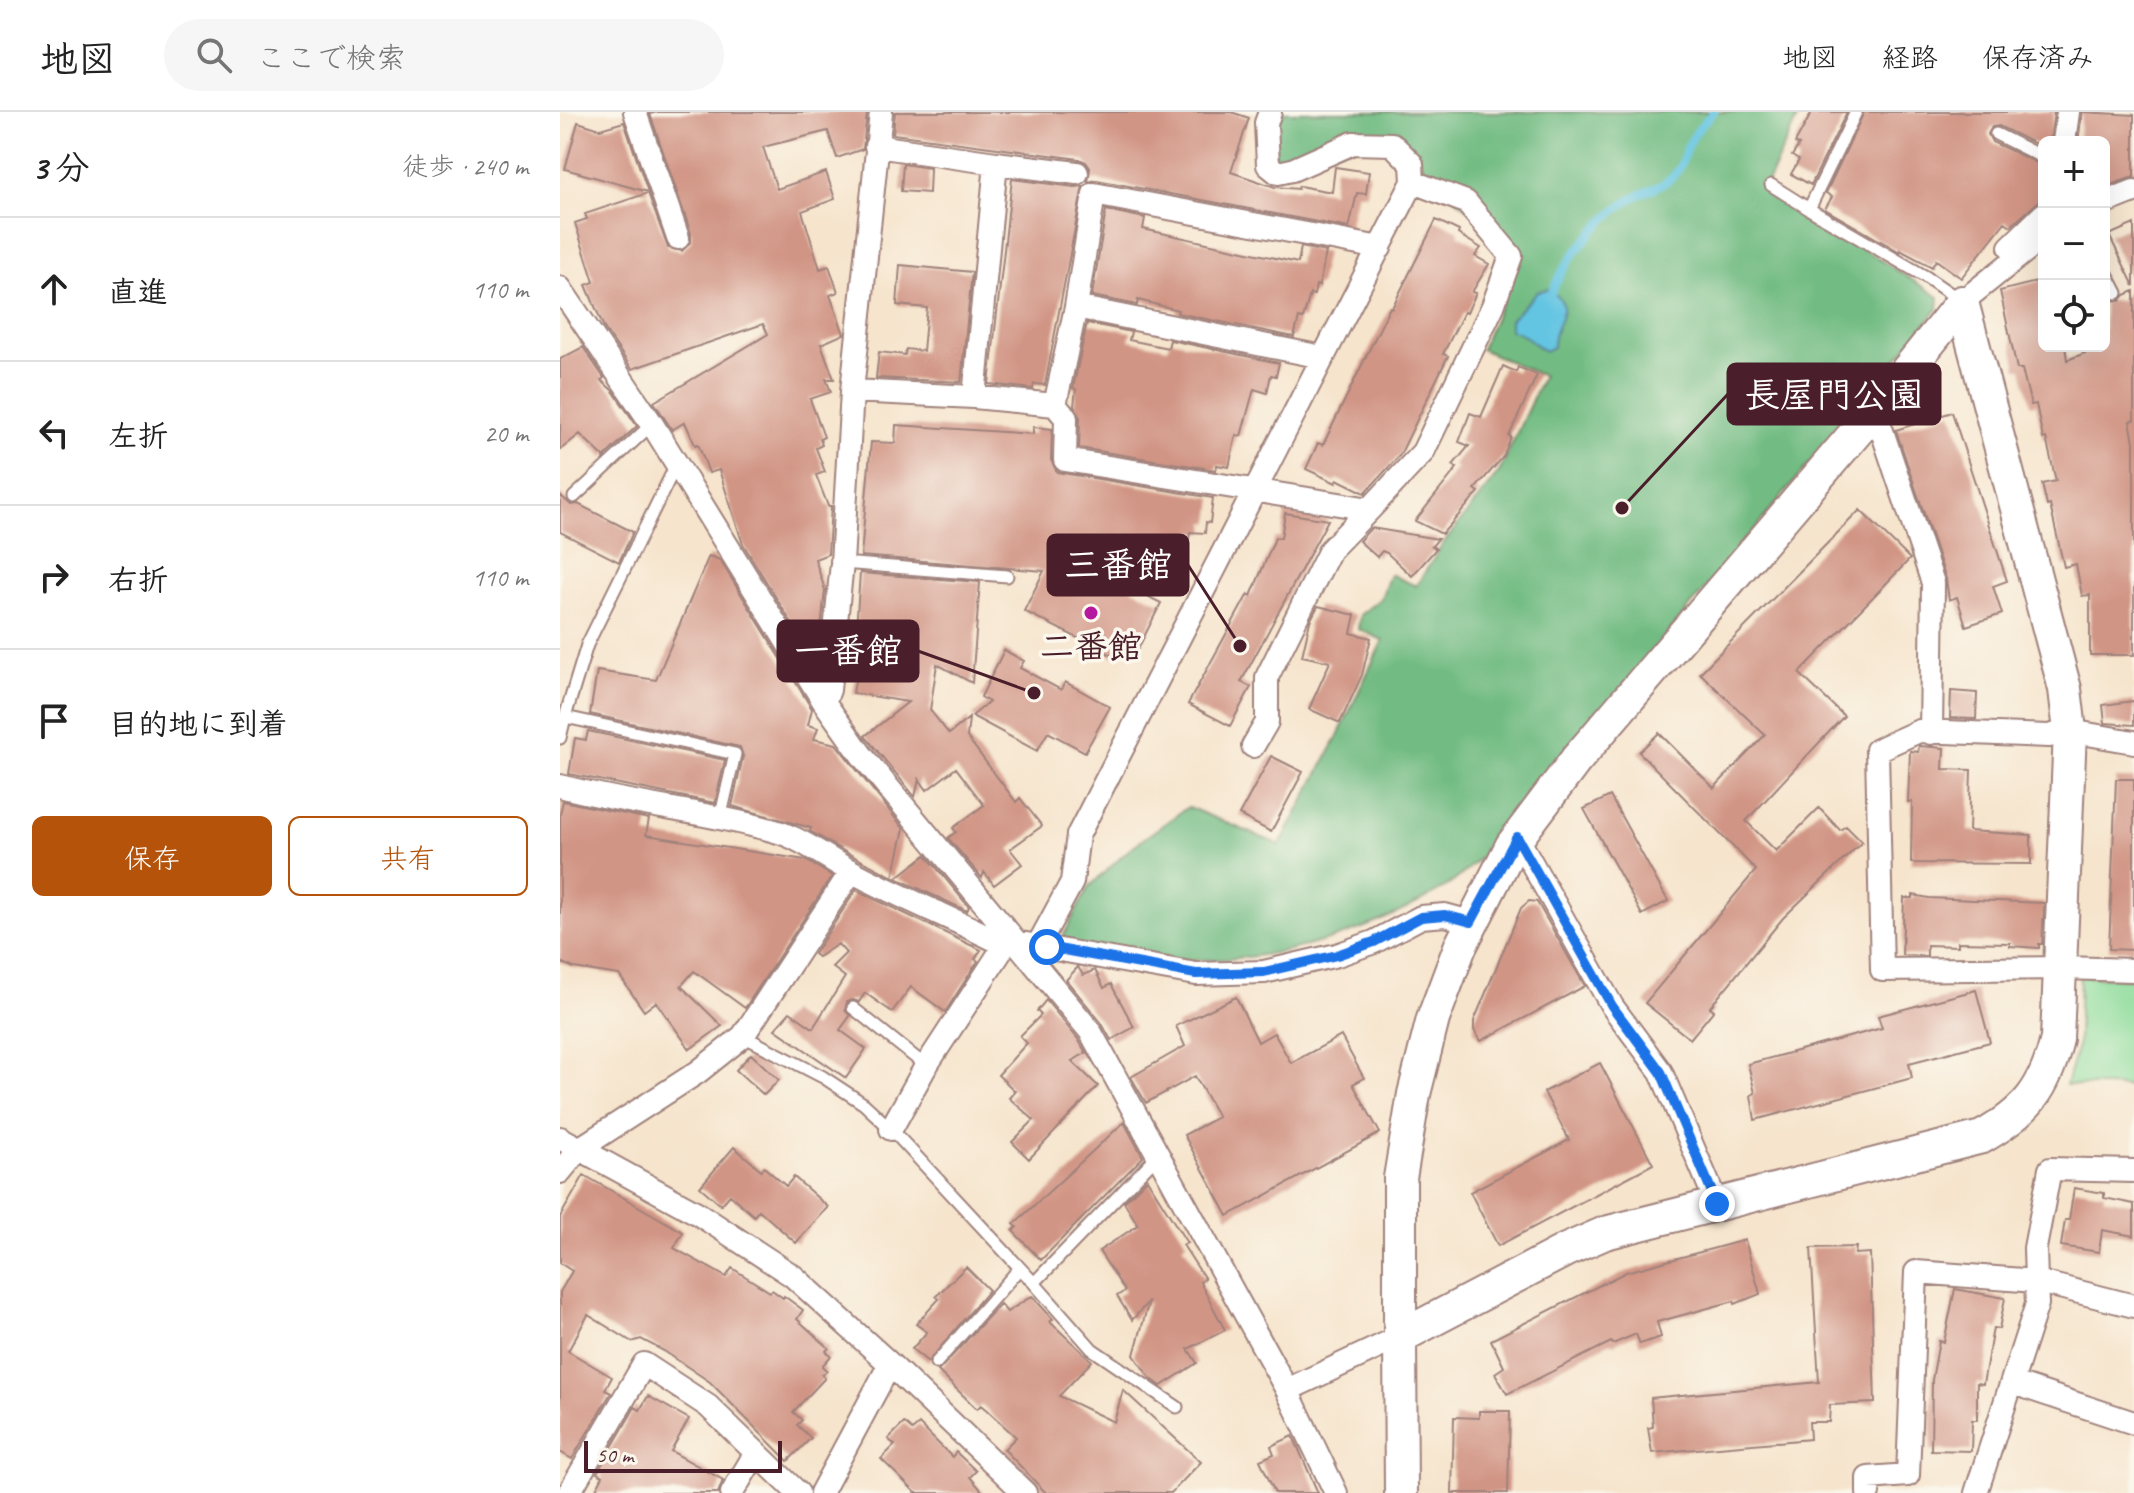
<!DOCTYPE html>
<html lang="ja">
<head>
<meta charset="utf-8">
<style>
	body { margin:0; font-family:Caveat,"Klee One",sans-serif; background:#f6f6f6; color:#222 }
	.controls { position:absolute; right:24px; top:24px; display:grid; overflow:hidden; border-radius:12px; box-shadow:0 8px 32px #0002 }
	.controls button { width:72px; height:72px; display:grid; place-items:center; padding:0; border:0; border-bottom:2px solid #e0e0e0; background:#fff; color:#222; font:40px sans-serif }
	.scale { position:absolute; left:24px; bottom:20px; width:198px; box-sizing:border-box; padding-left:8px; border:4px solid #4a1f2b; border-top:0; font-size:22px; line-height:28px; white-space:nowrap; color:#4a1f2b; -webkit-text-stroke:6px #fbf7ec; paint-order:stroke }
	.stop { position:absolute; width:24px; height:24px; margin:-18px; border:6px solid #1a73e8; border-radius:50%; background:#fff }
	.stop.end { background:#1a73e8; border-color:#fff; box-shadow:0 2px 8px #0008 }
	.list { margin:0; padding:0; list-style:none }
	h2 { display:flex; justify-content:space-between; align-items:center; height:104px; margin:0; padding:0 32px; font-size:34px }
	h2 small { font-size:26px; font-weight:400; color:#767676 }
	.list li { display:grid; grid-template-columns:52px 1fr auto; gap:24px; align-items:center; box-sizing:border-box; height:144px; padding:0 32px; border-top:2px solid #e0e0e0 }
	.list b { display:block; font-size:30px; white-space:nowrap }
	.list em { font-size:26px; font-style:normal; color:#767676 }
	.actions { display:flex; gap:16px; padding:24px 32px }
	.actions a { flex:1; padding:18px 0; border:2px solid #b45309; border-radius:12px; text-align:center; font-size:28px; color:#b45309 }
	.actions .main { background:#b45309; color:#fff }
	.icon { flex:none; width:44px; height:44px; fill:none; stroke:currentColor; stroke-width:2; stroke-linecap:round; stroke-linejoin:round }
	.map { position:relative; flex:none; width:1574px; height:1381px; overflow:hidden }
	header { display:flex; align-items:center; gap:48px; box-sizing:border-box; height:112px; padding:0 40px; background:#fff; border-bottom:2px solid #e0e0e0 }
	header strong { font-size:38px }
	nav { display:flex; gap:44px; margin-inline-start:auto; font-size:28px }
	.search { width:560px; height:72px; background:#f6f6f6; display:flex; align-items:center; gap:20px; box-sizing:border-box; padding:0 28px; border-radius:44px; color:#767676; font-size:30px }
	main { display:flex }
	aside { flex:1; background:#fff }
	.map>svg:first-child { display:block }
	.green { fill:#8ddc9b; stroke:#6c7e63; stroke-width:2 }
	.forest { fill:#72bc83; stroke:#5e6e57; stroke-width:2 }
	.water { fill:#64c5e2; stroke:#577286; stroke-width:2 }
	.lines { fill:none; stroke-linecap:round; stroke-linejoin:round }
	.stream { stroke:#64c5e2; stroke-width:8 }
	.building { fill:#d19585 }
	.lane-casing { stroke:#a0827c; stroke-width:15 }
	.street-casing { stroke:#a0827c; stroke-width:26 }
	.secondary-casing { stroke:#a0827c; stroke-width:36 }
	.lane { stroke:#fff; stroke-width:11 }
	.street { stroke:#fff; stroke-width:22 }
	.secondary { stroke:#fff; stroke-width:32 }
	.route { stroke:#1a73e8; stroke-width:10 }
	.poi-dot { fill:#b5179e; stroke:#fbf7ec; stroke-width:3 }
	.labels { text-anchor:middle; stroke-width:7; stroke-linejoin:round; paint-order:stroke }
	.poi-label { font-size:34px; font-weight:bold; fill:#4a1f2b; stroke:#fbf7ec }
	.leader { fill:none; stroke:#4a1f2b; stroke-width:3 }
	.callout-dot { fill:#4a1f2b; stroke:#fbf7ec; stroke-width:3 }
	.callout { fill:#4a1f2b; stroke:#4a1f2b; stroke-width:3 }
	.callout-label { font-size:36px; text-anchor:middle; font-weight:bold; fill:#fff }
</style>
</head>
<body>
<header>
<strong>地図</strong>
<div class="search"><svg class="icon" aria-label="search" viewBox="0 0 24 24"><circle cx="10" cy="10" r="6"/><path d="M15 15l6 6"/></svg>ここで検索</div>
<nav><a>地図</a><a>経路</a><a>保存済み</a></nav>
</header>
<main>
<aside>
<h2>3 分<small>徒歩 · 240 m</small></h2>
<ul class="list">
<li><svg class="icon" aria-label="ahead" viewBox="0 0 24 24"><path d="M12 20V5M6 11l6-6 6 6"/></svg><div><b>直進</b></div><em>110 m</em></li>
<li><svg class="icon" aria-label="left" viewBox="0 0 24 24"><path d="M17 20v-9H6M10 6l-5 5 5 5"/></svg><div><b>左折</b></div><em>20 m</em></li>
<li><svg class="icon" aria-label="right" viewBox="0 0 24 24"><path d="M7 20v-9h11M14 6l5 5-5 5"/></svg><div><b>右折</b></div><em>110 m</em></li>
<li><svg class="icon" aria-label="arrive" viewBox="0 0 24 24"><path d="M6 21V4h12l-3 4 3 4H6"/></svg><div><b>目的地に到着</b></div></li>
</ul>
<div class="actions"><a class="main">保存</a><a>共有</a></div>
</aside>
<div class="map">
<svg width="1574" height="1381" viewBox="0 0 1574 1381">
	<rect width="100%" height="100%" fill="#fbf7ec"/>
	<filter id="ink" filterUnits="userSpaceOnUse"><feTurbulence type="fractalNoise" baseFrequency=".0125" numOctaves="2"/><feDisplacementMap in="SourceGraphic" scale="16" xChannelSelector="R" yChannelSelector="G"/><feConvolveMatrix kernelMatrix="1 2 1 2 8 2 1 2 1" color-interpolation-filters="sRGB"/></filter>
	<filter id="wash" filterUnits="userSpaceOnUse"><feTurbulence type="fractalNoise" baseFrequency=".006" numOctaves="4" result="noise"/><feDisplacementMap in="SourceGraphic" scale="32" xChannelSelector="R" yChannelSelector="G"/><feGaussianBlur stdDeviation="1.8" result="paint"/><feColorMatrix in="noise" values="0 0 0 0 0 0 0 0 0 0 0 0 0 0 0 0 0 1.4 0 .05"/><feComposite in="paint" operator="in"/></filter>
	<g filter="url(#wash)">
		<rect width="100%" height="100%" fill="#f6e4cc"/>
		<path class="green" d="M1520,864L1574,867V975L1506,973L1518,931Z"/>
		<path class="forest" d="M722,0H1240L1205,75L1379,185L1378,197L924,742C912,753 900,766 887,774C815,819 727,847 642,848C606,849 556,839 520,834L503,824L529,775L572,735L628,695L720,733L776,628L823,528L798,517L800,503L821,486L830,462L856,474L883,432L939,360L983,264L921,237L962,143L872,66L856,44L834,25L727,50L715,44L714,16Z"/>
		<path class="water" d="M987,177C1021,195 991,209 993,235L985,239C971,232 967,221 950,218V208L977,180Z"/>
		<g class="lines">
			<path class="stream" d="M992,180C1005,147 1045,101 1077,84C1091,77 1109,72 1118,58C1123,51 1124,42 1127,35C1134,22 1143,9 1154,0"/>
		</g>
		<g id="blocks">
			<path class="building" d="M97,0H307L303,37L277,46L268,19L203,35L217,77L266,60L275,87L242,99L260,157L269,154L278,180L270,183L284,222L261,232L274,267H266L271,280L250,287L264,325L260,327L262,333L256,336L265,360L256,363L268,394H271L268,442L255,447L265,478L258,544L253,546L183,432L159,358L149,361L138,332L135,333L125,310L112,318L94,290L208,222L203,212L72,257L44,216L26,173L34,170L15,111L27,107L25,102L88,81L108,136L122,139L131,129V121L90,2Z
				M335,0H671L689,6L671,60L715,75L738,77L739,74L772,80L775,55L809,60L806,82L797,81L789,116L537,68L528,70L530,56L526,50L519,47L333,22Z
				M1252,0H1287L1251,73L1231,62L1239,48L1232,44L1239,33L1235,31Z
				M1304,0H1494L1490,30H1484V36L1439,14L1432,15L1428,22L1432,30L1484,54V71L1478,90L1451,114L1445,110L1401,166L1376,148L1372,155L1340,138V140L1265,97L1272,85L1266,81Z
				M1522,0L1574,3V65L1544,75V30H1518Z
				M18,10L40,17L64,10L88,80L5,57Z
				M343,52L370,56L369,81L341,79Z
				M452,67L515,75L523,74L485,273L474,272L473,277L429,272Z
				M546,98L585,106L583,117L738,151L741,135L766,140L759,174L756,173L754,183L750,182L743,207L739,206L734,225L617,201L618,198L578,188L577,193L532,184Z
				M876,108L899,119L898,122L921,136L915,144L929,152L912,180L916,181L907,201L904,200L883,242L888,244L840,343L805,381L777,367L776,371L746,357L758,331L763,333L830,195L832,196Z
				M1574,112V174L1549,123Z
				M340,153L412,160L401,270L316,266L319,240L345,243L346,237L363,239L367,196L337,193Z
				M1484,168V234H1505L1507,248L1544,234V191L1552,188L1560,189L1565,183L1574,179V308L1570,309L1574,330V543H1530V483L1522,484L1516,452L1504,455L1490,393L1487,394L1482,372L1496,369L1486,326L1483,327L1476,292L1471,293L1462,257H1457L1440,179Z
				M527,211L571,220L569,228L608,236L610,228L719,251L716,264L711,263L707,281L694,277L681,324L676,323L669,355L657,353L656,358L519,336L520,306L514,294L516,277L513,276Z
				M23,235L44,266L41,268L53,279L77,314L44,345L20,322L0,338V247Z
				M943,254L956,260L958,255L977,263L949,324L951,325L944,344L915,377L919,380L882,422L855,409L897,356L893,353L909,334L899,330L910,301L921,305Z
				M1392,300L1447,469L1433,474L1442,502L1406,514L1397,485L1389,488L1386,467L1336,318Z
				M336,313L473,322V315L492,317L491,348L497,360L653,386L650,411L646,410L645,421L630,420L624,461L509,445L601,491L578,537L562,529L555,545L464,499L484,459L301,444L311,330L335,331Z
				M0,383L11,393L18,392L73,420L59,450L0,420Z
				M1300,398L1350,447L1239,561L1284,604L1186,709L1216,739L1259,696L1280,718L1286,714L1302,730L1223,806L1150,895L1154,898L1130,927L1085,891L1196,758L1079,640L1099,621L1154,676L1205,623L1140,561Z
				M725,401L768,408L681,570L691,575L670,614L628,592L688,482L691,484L715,426H721Z
				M811,416L878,427L872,434L876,437L852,464L827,441L822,439L817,445L799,429Z
				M149,444L160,448L252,597L248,613L258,616L254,627L276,632L344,717L333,765L289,742L250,719L251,716L172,694L183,644L180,635L30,602L37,559L96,568Z
				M300,461L420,470L412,571L377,552L370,598L389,622L409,606L407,625L456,690L460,686L482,714L450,737L462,752L434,773L424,760L422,766L388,726L396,720L393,716L424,693L396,656L367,678L359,667L355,685L305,624L348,590L293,581L303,528L295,531Z
				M758,494L795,503L791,521L811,526L802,563L780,611L749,597L770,550L742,544L750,509Z
				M444,538L464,549L460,556L501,578L505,570L550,595L525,640L488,620L477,639L412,604L429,590L421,585Z
				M1391,579L1417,581L1416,607L1390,606Z
				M1574,589V613L1545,611L1543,593Z
				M28,619L165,648L155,691L9,662L15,626L26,628Z
				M1359,634L1384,636L1383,657L1411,658L1409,719L1471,723V752L1351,751L1352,690H1348L1350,639L1358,640Z
				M711,644L743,660L711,720L679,703Z
				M1556,667H1574V838L1549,837Z
				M1050,684L1108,789L1082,803L1024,697Z
				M3,689L89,707L86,723L245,748L272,764L185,896L134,859L121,874L162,914L130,937L96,890L84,899L59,863L14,856L0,850V702Z
				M366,743L409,795L407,799L336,766Z
				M296,778L421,838L415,847L418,849L385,900L351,875L332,900L305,881L299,890L293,888L287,890L285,898L290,904L280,918L306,937L286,966L215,917L230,900L253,916L285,865L272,855L286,841L278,832L258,845L254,842Z
				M1353,783L1369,786L1484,791L1482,832H1479V836L1450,834V831L1398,830V834L1367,833V844L1342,843L1344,786H1353Z
				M969,789L977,790L1025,874L921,929L914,918V909L961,796Z
				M518,855L523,863L535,858L544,876L551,872L574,915L551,928L541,910L506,868Z
				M1416,878L1430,930L1349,951L1352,966L1195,1008L1191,983L1195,981L1188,952L1322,916L1318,904Z
				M676,885L698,930L714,921L731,951L781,924L804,966L793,972L820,1021L668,1104L624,1023L658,1005L635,964L586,991L571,965L625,934L616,914Z
				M486,888L518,927L526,941L512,949L538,974L469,1047L452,1030L474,1008L449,986L455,979L438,963L467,931L460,924L481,903L477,899Z
				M191,942L219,968L204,983L176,958Z
				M1040,951L1093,1052L938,1134L910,1080L1009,1028L984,980Z
				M564,1010L583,1045L481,1148L453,1119L457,1115L454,1112Z
				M174,1035L201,1058L204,1055L226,1074L234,1065L268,1095L236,1131L199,1098L194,1104L170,1083L161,1093L140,1075Z
				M24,1063L123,1120L114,1136L166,1165L172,1156L210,1180L212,1178L223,1186L224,1184L243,1198L237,1207L269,1236L266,1239L271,1244L262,1254L267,1259L262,1263L265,1266L233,1300L242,1308L237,1313L251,1326L228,1349L150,1270L104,1239L81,1227L72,1230L28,1203L8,1239L52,1265L45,1278L51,1281L12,1347L0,1340V1180L12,1159L0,1151V1105Z
				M587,1067L627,1131L623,1133L645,1167L640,1170L665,1218L628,1237L637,1251L601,1274L590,1266L574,1243L589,1189L572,1208L557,1184L565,1179L539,1139L578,1113L564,1090Z
				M1514,1076L1544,1081V1086L1574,1092V1124L1542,1118L1539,1140L1501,1134L1505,1108H1509Z
				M1185,1128L1200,1182L1175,1192L1174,1189L1097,1210L1101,1225L1080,1232L1076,1222L1053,1232L1051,1230L947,1282L935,1261L944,1255L931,1228L1066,1160Z
				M1296,1135L1295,1142L1310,1141L1315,1291L1270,1293L1269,1310H1249L1250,1327L1092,1341L1088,1316L1093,1315L1091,1286L1259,1270L1251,1136Z
				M406,1155L429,1178L368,1250L352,1237L367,1220L356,1212L379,1187L376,1184Z
				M1395,1177L1445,1186L1439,1217L1433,1216L1423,1272L1417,1271V1308H1412L1411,1339L1371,1338L1372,1268L1379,1229L1384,1230Z
				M472,1184L493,1207L490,1210L532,1249L499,1284L554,1310L563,1278L641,1350L611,1381H486L444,1337L456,1325L421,1293L417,1297L378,1259L440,1192L447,1200Z
				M88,1284L129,1307L111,1339L163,1368L158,1381H34L43,1364L37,1361L75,1295L80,1298Z
				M919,1299H950L948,1381H892L894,1305L919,1306Z
				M344,1311L352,1318L359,1312L392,1345L396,1340L416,1359L410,1365L424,1381H356L321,1347L335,1333L328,1327Z
				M733,1324L758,1381H715L700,1348L714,1342L711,1334Z"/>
		</g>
	</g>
	<g filter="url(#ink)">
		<use href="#blocks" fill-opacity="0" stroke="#a0827c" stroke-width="2"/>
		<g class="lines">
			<g class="lane-casing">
				<path id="lane" d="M1436,22L1484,46
					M1211,73L1249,97L1366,165L1401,189
					M1249,97L1296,0
					M1544,156L1557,181
					M14,385L92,312
					M282,451L447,464
					M5,605L27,533L117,351
					M0,626L5,605L175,642L160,707
					M293,896L366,954
					M183,924L263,965L304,992L331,1017L474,1171L532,1237L617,1295
					M474,1171L598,1043
					M376,1251L460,1156"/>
			</g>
			<g class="street-casing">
				<path id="street" d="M75,0L118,126
					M1504,30L1508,0
					M316,34L436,51L414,285
					M436,51L517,61
					M1544,91L1574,79
					M1450,135L1484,102
					M0,176L92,312L264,590L303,645L530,919L727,1278L776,1381
					M1402,190L1484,124
					M762,245L516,195L534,82L820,136
					M292,279L414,285L495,293L506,306L505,348L810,397L863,340L933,194L951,144L906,90L853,70
					M495,293L516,195
					M1315,298L1373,471L1371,621
					M264,590L269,578L282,451L292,279L321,0
					M1574,630L1510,619L1489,624L1359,619L1317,638L1322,858L1502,856L1574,858
					M693,634L707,610V565L770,438L810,397
					M0,674C71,693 145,699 215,719C243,727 266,746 291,759C341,786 395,807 445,833L455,830L636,862L704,860L777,843L814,830L861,805L885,803L911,810
					M957,725L1052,894L1101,960L1157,1092
					M478,833L512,770L518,723L853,70L852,52L832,32L793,31L732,58L718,61L708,53L706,11L710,0
					M331,1017L366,954L445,833
					M0,1026L137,1101L233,1164L330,1252L465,1381
					M0,1060L19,1037L138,960L183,924L291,760
					M1453,1271L1574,1311
					M727,1278L840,1225
					M9,1381L84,1252L148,1294L238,1381
					M172,1381L195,1342
					M261,1381L330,1252
					M1308,1381V1366L1348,1363L1356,1160L1476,1169L1475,1136L1490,1057L1574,1059
					M1416,1381L1477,1192L1476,1169L1574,1194"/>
			</g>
			<g class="secondary-casing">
				<path id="secondary" d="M840,1225V1066L854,982L873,907L900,835L952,733L1016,648L1315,298L1402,190
					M841,1381L840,1225L1006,1138L1045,1121L1422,1025C1466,1000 1485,978 1497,927L1510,619L1505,577L1402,190"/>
			</g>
			<use href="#lane" class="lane"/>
			<use href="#street" class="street"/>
			<use href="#secondary" class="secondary"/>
		</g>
	</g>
	<g class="lines" filter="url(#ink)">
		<path class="route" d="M487,835L636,862L704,860L777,843L814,830L861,805L885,803L911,810L957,725L1052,894L1101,960L1157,1092"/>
	</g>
	<circle class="poi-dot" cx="531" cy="501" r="8"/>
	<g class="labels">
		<g class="poi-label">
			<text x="531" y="546">二番館</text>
		</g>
	</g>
	<path class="leader" d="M1062 396L1168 282M680 534L628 453M474 581L358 539"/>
	<g class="callout-dot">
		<circle cx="1062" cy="396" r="8"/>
		<circle cx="680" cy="534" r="8"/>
		<circle cx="474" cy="581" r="8"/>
	</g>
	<g class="callout">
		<rect x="1168" y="252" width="212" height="60" rx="8"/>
		<rect x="488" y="423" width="140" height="60" rx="8"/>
		<rect x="218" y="509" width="140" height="60" rx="8"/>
	</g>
	<g class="callout-label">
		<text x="1274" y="295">長屋門公園</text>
		<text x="558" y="465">三番館</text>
		<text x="288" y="551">一番館</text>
	</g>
</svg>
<div class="controls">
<button>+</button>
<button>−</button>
<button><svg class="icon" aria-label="locate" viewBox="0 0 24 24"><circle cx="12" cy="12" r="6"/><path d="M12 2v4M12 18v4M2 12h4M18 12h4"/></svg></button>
</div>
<div class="scale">50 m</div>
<div class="stop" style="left:487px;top:835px"></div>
<div class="stop end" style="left:1157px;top:1092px"></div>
</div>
</main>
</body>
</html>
